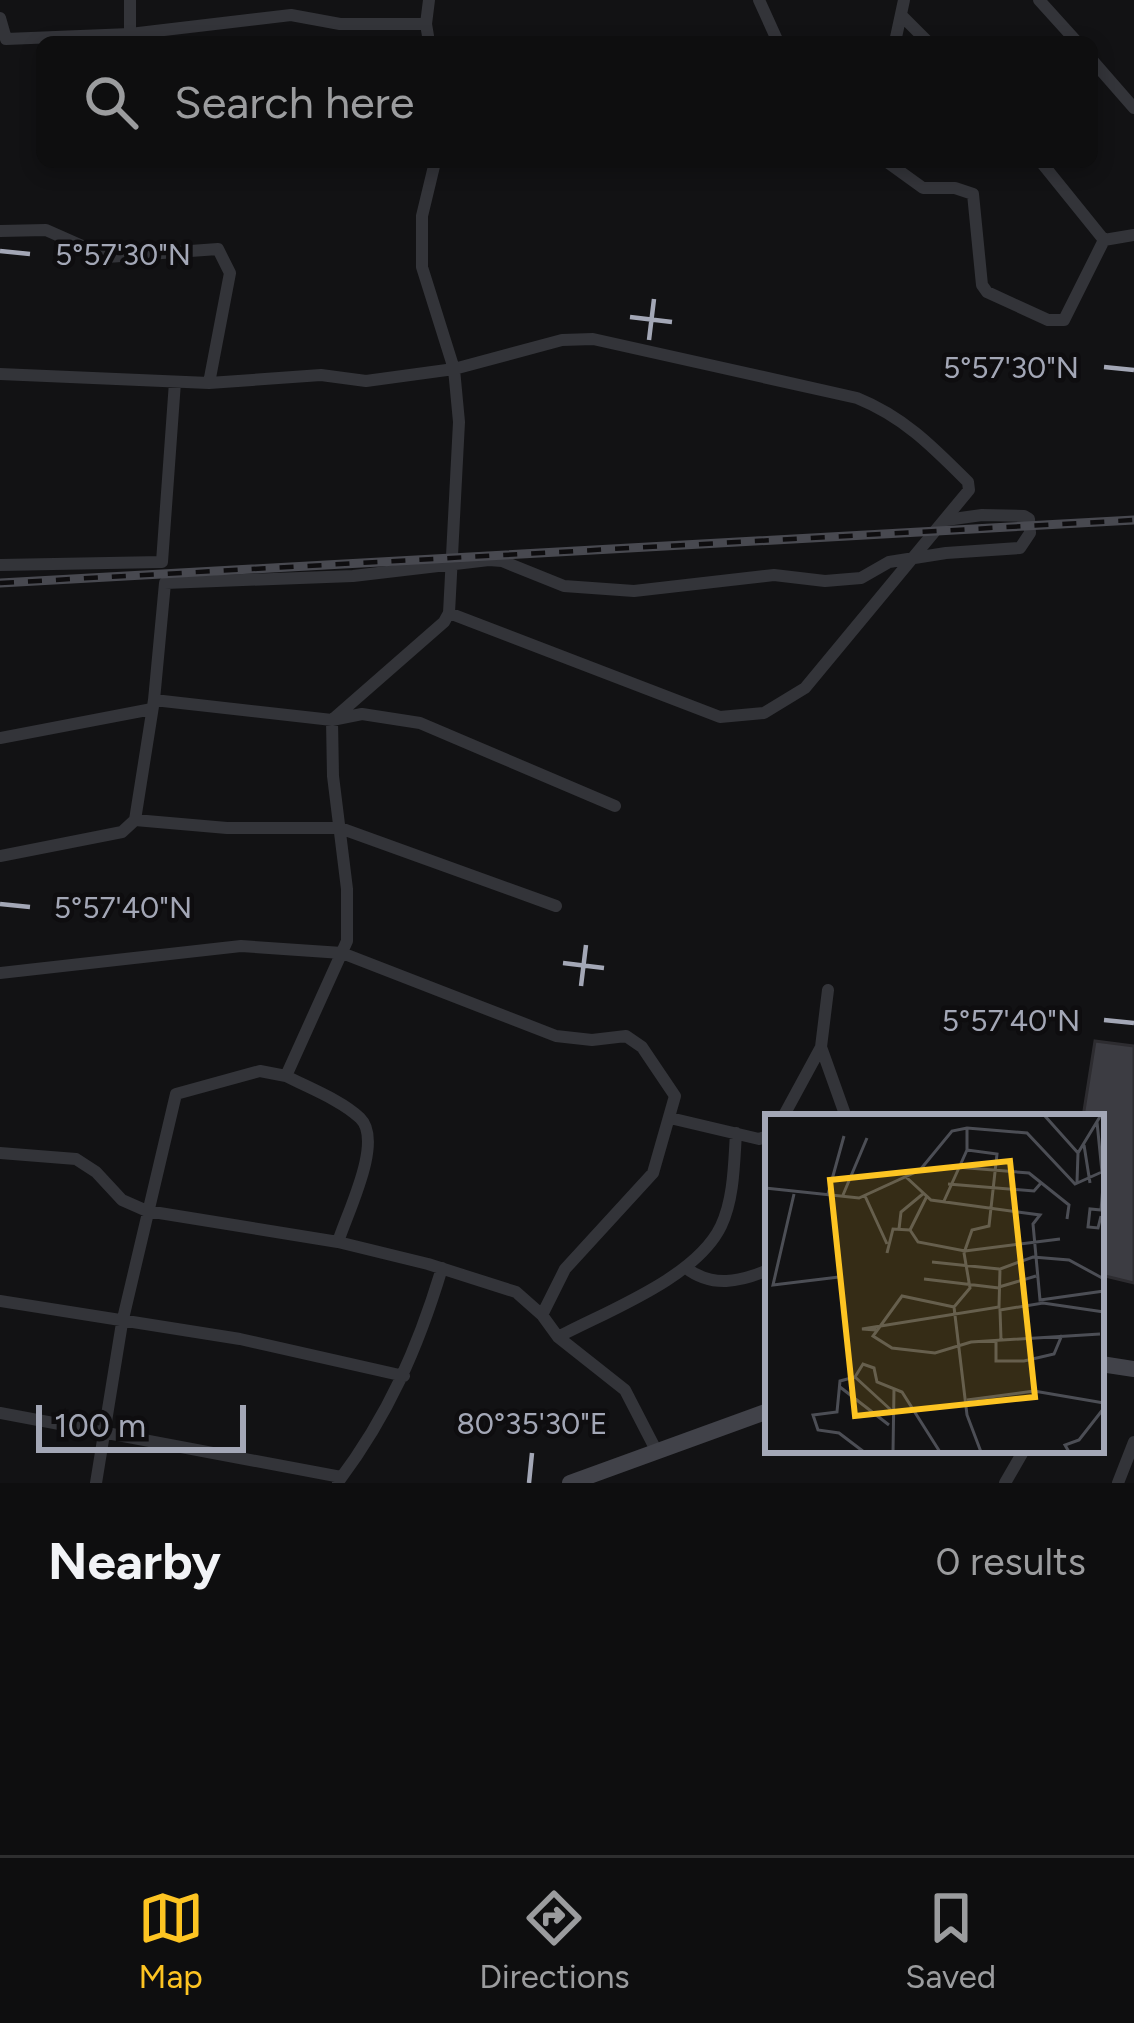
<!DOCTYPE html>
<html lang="en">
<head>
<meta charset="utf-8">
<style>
	body { margin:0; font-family:Figtree,sans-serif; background:#171718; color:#f1f3f6 }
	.scale { position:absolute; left:36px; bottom:30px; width:210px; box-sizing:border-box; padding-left:12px; border:6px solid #a3a7b6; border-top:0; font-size:33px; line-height:42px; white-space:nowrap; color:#a3a7b6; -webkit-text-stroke:9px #0e0d0f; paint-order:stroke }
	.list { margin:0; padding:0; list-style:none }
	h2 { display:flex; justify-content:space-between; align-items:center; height:156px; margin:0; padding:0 48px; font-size:51px }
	h2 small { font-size:39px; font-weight:400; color:#9b9c9e }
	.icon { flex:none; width:66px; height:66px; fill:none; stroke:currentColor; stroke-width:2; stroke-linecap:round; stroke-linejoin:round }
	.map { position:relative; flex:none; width:1134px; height:1483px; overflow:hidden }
	.search { position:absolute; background:#0e0e0f; box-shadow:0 6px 18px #0003; left:36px; right:36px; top:36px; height:132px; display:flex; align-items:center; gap:30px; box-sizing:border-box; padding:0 42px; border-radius:18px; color:#9b9c9e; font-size:45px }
	.sheet { height:372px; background:#0e0e0f }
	nav { display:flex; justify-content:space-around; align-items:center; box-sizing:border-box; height:168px; border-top:3px solid #2e2e2f; background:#0e0e0f; font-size:33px; color:#9b9c9e }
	nav a { display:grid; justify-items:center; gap:6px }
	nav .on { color:#fdc422 }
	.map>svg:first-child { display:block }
	.building { fill:#3c3c42; stroke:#2d2c30; stroke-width:3 }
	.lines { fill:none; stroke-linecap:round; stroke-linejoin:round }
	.street { stroke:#333439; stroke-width:12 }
	.secondary { stroke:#414249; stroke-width:16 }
	.rail-casing { stroke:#484950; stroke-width:9 }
	.rail { stroke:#0e0d0f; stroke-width:4.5; stroke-dasharray:14; stroke-linecap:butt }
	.ticks { fill:none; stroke:#a3a7b6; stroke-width:4.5 }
	.inset-road { fill:none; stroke:#4c4e55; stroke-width:3 }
	.view { fill:#fdc422; fill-opacity:0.15; stroke:#fdc422; stroke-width:6 }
	.inset-edge { fill:none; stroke:#a3a7b6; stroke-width:6 }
	.ticks-label { font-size:30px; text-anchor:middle; fill:#a3a7b6; stroke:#0e0d0f; stroke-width:9; stroke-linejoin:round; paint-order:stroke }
</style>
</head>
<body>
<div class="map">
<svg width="1134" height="1483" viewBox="0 0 1134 1483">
	<rect width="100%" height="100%" fill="#121214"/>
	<path class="building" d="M1095,1041L1134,1046V1283L1101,1275V1117H1083Z"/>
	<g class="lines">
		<path class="street" d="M130,0V34
			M429,0L426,24L429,42
			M759,0L778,42
			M1039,0L1077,42
			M901,15L928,42
			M0,18L6,39L130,34L291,15L340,24H426
			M895,42L904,0
			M1092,60L1134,108
			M887,162L923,188H955L973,194L982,285L987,292L1048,320H1064L1104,240L1134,235
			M1041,162L1104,240
			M0,231L46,230L107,257L218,249L230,273L209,383
			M0,374L209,383L321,375L366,381L454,369L562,340L593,339L857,398C904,417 933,447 968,482L969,490L805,688L764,713L720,717L449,613
			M0,565L162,562L175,382
			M154,700L332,720L362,714L420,723L615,806
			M0,738L152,709
			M135,820L227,828H340L556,906
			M0,856L122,832L135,820L154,700L165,583L353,576L489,560L502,561L564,586L634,591L774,575L825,581L861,578L889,562L946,553L1020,548L1030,533L1029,519L1024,516L982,515L946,520
			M0,973L241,946L342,953L556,1036L592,1040L626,1036L642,1047L675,1096L653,1173L565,1269L542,1315
			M821,1047L846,1117
			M286,1076C309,1088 341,1100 360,1118C384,1141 347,1213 338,1242
			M783,1117L821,1047L828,990
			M670,1118L759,1139L768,1136
			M0,1153L76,1159L96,1172L122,1200L147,1211L338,1242L428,1264L516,1292L542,1315L558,1337L625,1390L656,1450
			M686,1268C712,1288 740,1282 768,1270
			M0,1301L240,1339L404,1376
			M558,1337C607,1311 696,1278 721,1226C734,1199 734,1163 736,1133
			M0,1413L341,1477
			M338,1482C388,1416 418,1348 442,1268
			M96,1483L122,1323L176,1094L260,1071L286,1076L347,941V889L333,776L332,720L444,622L449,613L459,422L454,369L422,267V216L435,162
			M1005,1483L1024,1450
			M1118,1483L1134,1442"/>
		<path class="secondary" d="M1101,1364L1134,1369
			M570,1483L768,1411"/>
		<g class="rail-casing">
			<path id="rail" d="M0,583L1134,520"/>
		</g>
		<use href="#rail" class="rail"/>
	</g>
	<path class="ticks" d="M0,251L30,254M630,317L672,322M649,340L654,299M1104,367L1134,370M0,904L30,907M563,963L604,968M581,986L586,945M1104,1020L1134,1023M529,1483L532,1453"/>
	<g transform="translate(765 1114)">
		<rect width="339" height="339" fill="#121214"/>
		<path class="inset-road" d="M279,1L313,39M332,8L337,58M202,14V36L232,40L224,112L207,116L199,139L205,174L189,193L202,301L216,338M319,31L325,69M191,53L264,59L304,91L302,105M141,63L166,86L275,101L268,110L275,186L339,177M312,68L313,39L336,1M183,70L269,77L276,69M0,74L94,84L155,56L187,17L202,14L262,19L310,70L339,57M29,80L8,171L74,163M63,80L79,22M78,81L102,24M100,82L122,130M162,82L145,116L153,128L200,137L295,125M179,87L202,36M336,96L325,95L323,113L333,114L336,102M336,96L339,60M134,115L136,98L159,79M122,139L128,115L145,116M167,148L234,155M159,165L234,174M234,173L271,162M189,193L137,182L108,222L127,234L170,239L206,228L335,220M111,216L97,215L234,193L235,155L268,143L304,146L339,165M236,225L235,196L278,189L339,198M231,226V247H259L289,240L297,221M90,263L126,296M75,273L124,311M202,286L269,277L339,289M99,338L74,319L53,316L48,301L72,298L75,267L90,263L98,250L109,254L112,268L137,278L175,338M128,338L129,274M304,338L300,331L314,326L339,294"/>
		<path class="view" d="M245,47L270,283L90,302L65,66Z"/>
		<rect width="339" height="339" class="inset-edge"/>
	</g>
	<g class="ticks-label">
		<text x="123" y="265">5°57'30"N</text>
		<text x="1011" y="378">5°57'30"N</text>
		<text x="123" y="918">5°57'40"N</text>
		<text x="1011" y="1031">5°57'40"N</text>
		<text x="532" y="1434">80°35'30"E</text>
	</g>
</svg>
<div class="scale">100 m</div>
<div class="search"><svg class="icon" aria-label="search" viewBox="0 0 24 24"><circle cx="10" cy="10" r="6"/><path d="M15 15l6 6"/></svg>Search here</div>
</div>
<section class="sheet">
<h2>Nearby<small>0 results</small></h2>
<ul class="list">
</ul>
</section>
<nav>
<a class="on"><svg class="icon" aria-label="map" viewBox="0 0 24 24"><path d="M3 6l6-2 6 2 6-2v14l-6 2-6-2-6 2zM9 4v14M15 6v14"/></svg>Map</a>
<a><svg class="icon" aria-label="directions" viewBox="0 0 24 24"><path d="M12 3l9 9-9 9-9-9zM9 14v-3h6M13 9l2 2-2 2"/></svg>Directions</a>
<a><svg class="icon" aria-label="saved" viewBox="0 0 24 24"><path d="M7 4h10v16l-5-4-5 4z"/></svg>Saved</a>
</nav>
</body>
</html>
